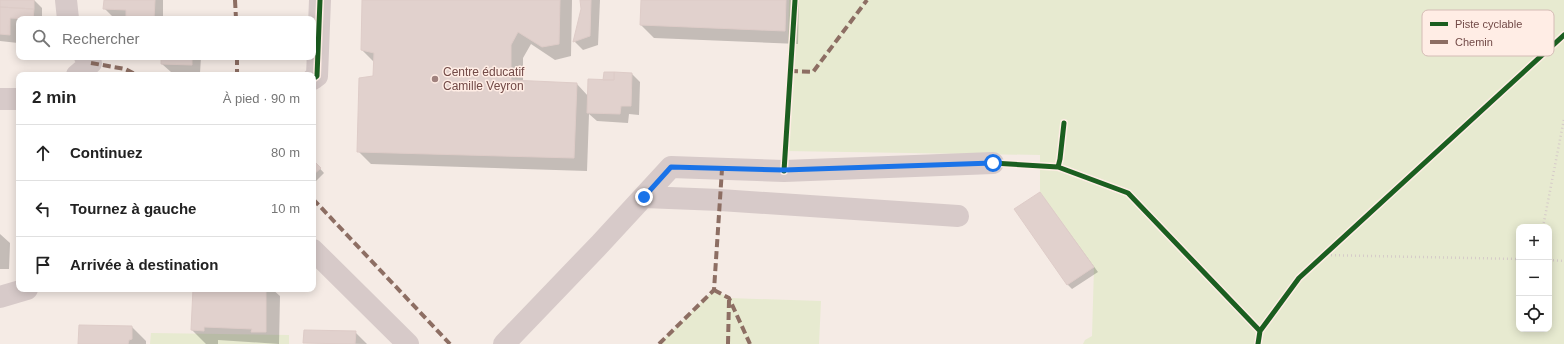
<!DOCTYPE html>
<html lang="fr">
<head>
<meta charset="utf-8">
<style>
	body { margin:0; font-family:Arial,sans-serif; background:#f2f2f2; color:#222 }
	.controls { position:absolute; right:12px; bottom:12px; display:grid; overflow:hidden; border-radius:8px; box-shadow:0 2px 10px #0003 }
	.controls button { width:36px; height:36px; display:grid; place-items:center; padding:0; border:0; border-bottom:1px solid #e0e0e0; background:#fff; color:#222; font:20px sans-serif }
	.stop { position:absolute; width:12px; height:12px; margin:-9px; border:3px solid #1a73e8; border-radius:50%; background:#fff }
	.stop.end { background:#1a73e8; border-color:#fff; box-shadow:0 1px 4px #0008 }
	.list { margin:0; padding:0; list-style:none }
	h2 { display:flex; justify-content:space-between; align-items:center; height:52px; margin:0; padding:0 16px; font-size:17px }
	h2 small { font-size:13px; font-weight:400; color:#767676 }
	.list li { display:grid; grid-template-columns:26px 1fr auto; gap:12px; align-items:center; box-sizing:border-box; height:56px; padding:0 16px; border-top:1px solid #e0e0e0 }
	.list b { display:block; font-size:15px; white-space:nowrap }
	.list em { font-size:13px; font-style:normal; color:#767676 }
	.icon { flex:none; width:22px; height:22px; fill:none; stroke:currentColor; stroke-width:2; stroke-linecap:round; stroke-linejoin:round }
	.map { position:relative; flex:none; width:1564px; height:344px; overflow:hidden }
	.search { position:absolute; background:#fff; box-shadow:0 2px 10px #0003; left:16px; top:16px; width:300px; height:44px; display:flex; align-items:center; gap:10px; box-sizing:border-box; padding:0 14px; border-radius:8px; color:#767676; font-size:15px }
	.panel { position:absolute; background:#fff; box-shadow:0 2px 10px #0003; left:16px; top:72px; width:300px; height:220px; border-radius:8px }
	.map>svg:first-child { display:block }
	.green { fill:#e7ead0; fill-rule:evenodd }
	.shadow { fill:#0003 }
	.building { fill:#e1d1cd; stroke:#deccc8 }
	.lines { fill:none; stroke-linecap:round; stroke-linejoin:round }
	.path { stroke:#d6cbc9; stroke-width:2.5; stroke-dasharray:1 3; stroke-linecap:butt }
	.minor { stroke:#d7cac9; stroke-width:22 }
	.quiet { stroke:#8d6e63; stroke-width:4; stroke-dasharray:8 4; stroke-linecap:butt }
	.cycleway-casing { stroke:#ffede5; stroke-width:8 }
	.cycleway { stroke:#1b5e20; stroke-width:5 }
	.route { stroke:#1a73e8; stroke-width:5 }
	.poi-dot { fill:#a0827e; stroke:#ffede5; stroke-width:1.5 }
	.labels { text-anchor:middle; stroke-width:3; stroke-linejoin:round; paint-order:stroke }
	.poi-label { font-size:12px; fill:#724a47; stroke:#ffede5; text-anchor:start }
	.key { fill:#ffede5; stroke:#d5bcb6; stroke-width:1 }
	.key-label { font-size:11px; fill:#724a47 }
</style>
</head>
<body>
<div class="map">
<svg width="1564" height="344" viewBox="0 0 1564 344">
	<rect width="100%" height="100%" fill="#f5ebe5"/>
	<path class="green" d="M789,0H1564V344H1083L1085,340L1092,336L1094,267L1040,192V155L785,151ZM1519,227H1549V329H1519Z
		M714,290L729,298L821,301L819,344H659Z
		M151,333L289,335V344H150Z"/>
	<path class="shadow" d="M0,0H34L42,8V19H19L18,43L0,41Z
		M105,0H163V19H127V17H113L104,8Z
		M363,0H572L571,56L555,60L531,44L523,58V82L577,84L588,96L604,81L632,74L640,82L639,115L629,114L628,123L597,121L589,114L587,171L371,164L358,151L374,77L375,63L362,50Z
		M581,0H600L598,45L583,50L575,42L582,9Z
		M642,0H799L798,44L654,38L641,25Z
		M162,57H201L200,73L171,72L162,64Z
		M313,161L324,173L313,184Z
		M1044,198L1098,272L1072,289L1068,285Z
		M0,234L10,243L9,269H0Z
		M194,289H272L280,296L279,344L218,340V344H206L192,330Z
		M132,327L146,341V344H79Z
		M355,332L367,344L304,343Z"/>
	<path class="building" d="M0,0H34V9L0,7Z
		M104,0H155L154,19H126V10L103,9Z
		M362,0H560L559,44L542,47L518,32L511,45V80L577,83L574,158L357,152L359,78L373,76L374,53L361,50Z
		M580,0H591L590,36L573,42L581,9Z
		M641,0H786L785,31L640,25Z
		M0,7L34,9L33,19L10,18V35L0,34Z
		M161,57H192V65L161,64Z
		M604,72H614V80H603Z
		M614,72L632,73L631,106H621L620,114L587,113L588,79L614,80Z
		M313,160L321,168L313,175Z
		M1040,192L1094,267L1067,285L1014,209Z
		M193,289H266V332H251L252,329L204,327V331L191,330Z
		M79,325L132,326V339L129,340L128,344H78Z
		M304,330L356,331L355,344L303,343Z"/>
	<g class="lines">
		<path class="path" d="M1543,227L1564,119
			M1323,255L1519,259
			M1549,260L1564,261"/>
		<path class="minor" d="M66,0L68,19
			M77,75L91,63L85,57
			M313,79L317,76L320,0
			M0,99H19
			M644,197L720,200L958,216
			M313,250L408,344
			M0,297L27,289
			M504,344L600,244L671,167L784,171L993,163"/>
		<path class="quiet" d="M235,0L236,19
			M237,57V75
			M91,63L125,69L137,75
			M790,71L813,72L867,0
			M313,199L450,344
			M714,290L729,298L750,344
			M659,344L714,290L722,169
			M728,344L729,300"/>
		<g class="cycleway-casing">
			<path id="cycleway" d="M313,79L317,76L320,0
				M993,163L1058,167L1060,159L1064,123
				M1058,167L1128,193L1260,331
				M784,171L795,0
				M1258,344L1260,331L1299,278L1564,35"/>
		</g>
		<use href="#cycleway" class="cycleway"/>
	</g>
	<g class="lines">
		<path class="route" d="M644,197L671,167L784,170L993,163"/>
	</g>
	<circle class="poi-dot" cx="435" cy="79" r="4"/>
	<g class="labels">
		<g class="poi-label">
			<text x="443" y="76">Centre éducatif<tspan x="443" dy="14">Camille Veyron</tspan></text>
		</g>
	</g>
	<rect x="1422" y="10" width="132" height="46" rx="6" class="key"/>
	<rect x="1430" y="22" width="18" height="4" fill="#1b5e20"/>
	<rect x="1430" y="40" width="18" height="4" fill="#8d6e63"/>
	<g class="key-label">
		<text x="1455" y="28">Piste cyclable</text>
		<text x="1455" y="46">Chemin</text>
	</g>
</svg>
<div class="controls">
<button>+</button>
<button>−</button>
<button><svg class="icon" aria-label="locate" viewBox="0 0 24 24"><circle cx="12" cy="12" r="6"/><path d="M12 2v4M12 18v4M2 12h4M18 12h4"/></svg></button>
</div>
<div class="stop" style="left:993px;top:163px"></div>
<div class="stop end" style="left:644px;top:197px"></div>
<div class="search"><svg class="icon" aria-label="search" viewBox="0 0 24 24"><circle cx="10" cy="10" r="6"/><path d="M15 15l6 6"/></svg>Rechercher</div>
<section class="panel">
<h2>2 min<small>À pied · 90 m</small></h2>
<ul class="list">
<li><svg class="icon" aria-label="ahead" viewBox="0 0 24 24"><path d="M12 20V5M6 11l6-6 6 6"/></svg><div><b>Continuez</b></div><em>80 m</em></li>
<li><svg class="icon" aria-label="left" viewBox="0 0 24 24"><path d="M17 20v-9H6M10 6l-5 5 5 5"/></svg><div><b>Tournez à gauche</b></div><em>10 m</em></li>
<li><svg class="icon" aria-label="arrive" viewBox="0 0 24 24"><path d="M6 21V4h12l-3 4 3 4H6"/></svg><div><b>Arrivée à destination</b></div></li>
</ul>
</section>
</div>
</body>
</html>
